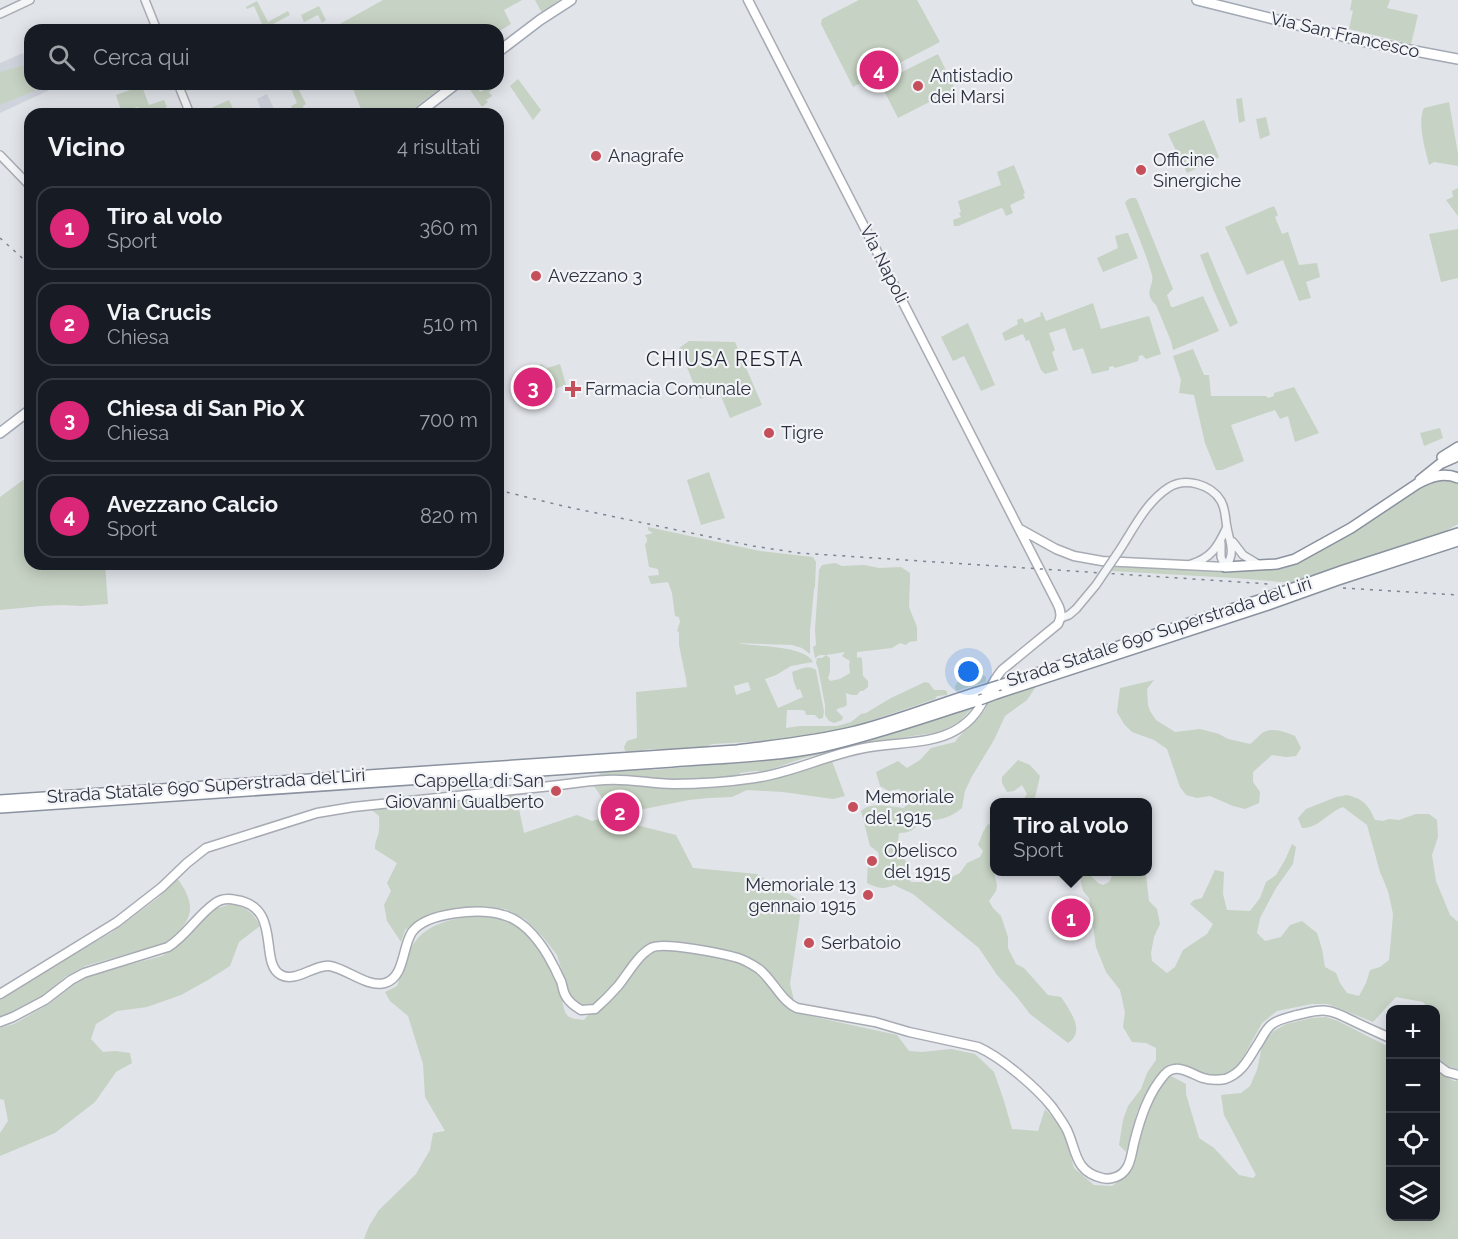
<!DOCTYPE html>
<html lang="it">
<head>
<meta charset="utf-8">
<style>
	body { margin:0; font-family:Raleway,sans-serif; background:#242831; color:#f1f3f6 }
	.controls { position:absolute; right:18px; bottom:18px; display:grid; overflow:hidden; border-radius:12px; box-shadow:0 3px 15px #0003 }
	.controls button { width:54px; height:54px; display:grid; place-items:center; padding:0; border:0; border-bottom:2px solid #363941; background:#171b24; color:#f1f3f6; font:30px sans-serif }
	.you { position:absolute; left:969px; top:672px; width:21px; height:21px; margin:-15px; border:4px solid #fff; border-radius:50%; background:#1a73e8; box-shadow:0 0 0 9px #1a73e833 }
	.badge { display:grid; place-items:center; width:39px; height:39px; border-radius:50%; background:#db2777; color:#fff; font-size:20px; font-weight:700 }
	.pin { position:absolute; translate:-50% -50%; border:3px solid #fff; box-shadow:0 2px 6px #0006 }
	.popup { position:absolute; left:990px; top:798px; width:162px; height:78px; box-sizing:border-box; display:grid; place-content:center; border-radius:12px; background:#171b24; filter:drop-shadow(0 2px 4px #0005); font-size:20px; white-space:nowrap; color:#9ea1a6 }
	.popup b { font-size:22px; color:#f1f3f6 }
	.popup::after { content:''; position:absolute; left:50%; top:100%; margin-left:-12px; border:12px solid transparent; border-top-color:#171b24 }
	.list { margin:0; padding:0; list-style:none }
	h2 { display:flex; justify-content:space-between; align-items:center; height:78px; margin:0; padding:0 24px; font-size:26px }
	h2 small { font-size:20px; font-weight:400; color:#9ea1a6 }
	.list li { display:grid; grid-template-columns:39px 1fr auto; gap:18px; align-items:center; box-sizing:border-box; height:84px; margin:0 12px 12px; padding:0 12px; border:2px solid #363941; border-radius:18px }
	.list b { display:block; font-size:22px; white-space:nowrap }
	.list p { margin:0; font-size:20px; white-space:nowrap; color:#9ea1a6 }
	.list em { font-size:20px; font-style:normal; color:#9ea1a6 }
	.icon { flex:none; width:33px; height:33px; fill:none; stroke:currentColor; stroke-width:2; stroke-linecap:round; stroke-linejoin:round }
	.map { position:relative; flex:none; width:1458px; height:1239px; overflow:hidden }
	.search { position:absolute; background:#171b24; box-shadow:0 3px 15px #0003; left:24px; top:24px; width:480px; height:66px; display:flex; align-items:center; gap:15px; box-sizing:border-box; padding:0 21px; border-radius:18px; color:#9ea1a6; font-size:22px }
	.panel { position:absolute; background:#171b24; box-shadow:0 3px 15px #0003; left:24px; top:108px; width:480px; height:462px; border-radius:18px }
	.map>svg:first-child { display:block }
	.built { fill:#cfd3db }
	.green { fill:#c6d2c3; fill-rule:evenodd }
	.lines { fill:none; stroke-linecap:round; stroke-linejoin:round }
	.tertiary-casing { stroke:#a7abb3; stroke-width:10 }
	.secondary-casing { stroke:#a7abb3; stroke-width:11 }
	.primary-casing { stroke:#a1a8b4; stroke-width:12 }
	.trunk-casing { stroke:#8a919f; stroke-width:12 }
	.tertiary { stroke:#f4f5f7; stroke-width:7 }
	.secondary { stroke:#fff; stroke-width:8 }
	.primary { stroke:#fff; stroke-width:9 }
	.trunk { stroke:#fff; stroke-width:9 }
	.rail { stroke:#7c8391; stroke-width:1.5; stroke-dasharray:3 6; stroke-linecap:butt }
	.tertiary-bridge-casing { stroke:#a7abb3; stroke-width:10; stroke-linecap:butt }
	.trunk-bridge-casing { stroke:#8a919f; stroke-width:12; stroke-linecap:butt }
	.tertiary-bridge { stroke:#f4f5f7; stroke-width:7 }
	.trunk-bridge { stroke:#fff; stroke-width:9 }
	.poi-dot { fill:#c54f5a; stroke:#f1f3f6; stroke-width:2 }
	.labels { text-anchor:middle; stroke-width:4.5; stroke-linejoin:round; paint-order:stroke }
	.street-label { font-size:18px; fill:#2b3140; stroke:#f1f3f6 }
	.poi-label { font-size:18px; fill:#2b3140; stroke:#f1f3f6; text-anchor:start }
	.neighbourhood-label { font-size:20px; letter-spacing:1.5px; fill:#1d2230; stroke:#f1f3f6 }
</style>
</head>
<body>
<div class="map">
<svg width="1458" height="1239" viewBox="0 0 1458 1239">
	<rect width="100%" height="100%" fill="#e1e4e9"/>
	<path class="built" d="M23,53L28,65H30V84H55L56,87L0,113V63Z
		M267,94L274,109L263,114L257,99Z"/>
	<path class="green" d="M383,0H522L504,10L511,24L498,32V30H329Z
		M535,0H559L542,13Z
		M859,0H917L940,42L853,87L821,24L822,19Z
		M1352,0H1390L1387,8L1418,15L1411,44L1349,29L1353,11L1350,10Z
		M257,1L268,22L288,11L290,15L269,26L271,30H256L262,27V24L254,6L247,9L246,7Z
		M319,6L326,20L322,23L318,15L304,22L301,15Z
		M938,54L955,89L898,118L880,83Z
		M28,64L30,65V84H34L36,90L0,105V72Z
		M518,79L541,110L533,120L510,86Z
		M139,84H141L149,105L164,100L167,107L162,109L164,114H145L143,110L137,107L126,111L123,109L121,110L116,95L136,88Z
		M280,84H296L306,104L303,106L304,109L294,114L291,106L297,103L290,86L282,89Z
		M351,84H446L406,114H363Z
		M466,84H475L480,92L485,89L484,87L489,84L493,89L489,92L492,96L486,100L488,102L482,107Z
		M1242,98L1245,121L1239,123L1236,99Z
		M229,100L235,113L214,114L211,108Z
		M1449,102L1458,154V166L1434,162L1429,165C1425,148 1417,123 1424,108Z
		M1266,117L1270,135L1260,139L1256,119Z
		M1204,120L1219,157L1187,173L1168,134Z
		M1014,165L1025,193L1023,194L1025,198L1010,205L1013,213L1006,216L1003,209L1001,208L958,226H954L953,220L961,217L959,213L961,212L958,201L1001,185L997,172Z
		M1458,188V216L1446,200L1453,197L1452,191Z
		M1131,198H1135L1137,200L1173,289L1167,295L1171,307H1174L1203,296L1219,331L1173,350L1171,341L1156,305C1142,292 1155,285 1152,275C1145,250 1134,226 1125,203L1127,200Z
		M1274,206L1278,215L1275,217L1282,234L1288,232L1299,265L1317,263L1320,277L1306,282L1311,298L1299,301L1283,260L1247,275L1225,227Z
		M1458,229V278L1441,282L1429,234Z
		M1126,233H1128L1138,258L1103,272L1097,258L1118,248L1115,236Z
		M1208,252L1238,323L1230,327L1214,291L1200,255Z
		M1093,303L1101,329L1149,316L1161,354L1146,359L1142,355L1139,356L1138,361L1115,368L1113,366L1109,367V370L1092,374L1083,348L1073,351L1065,328L1049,333L1055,350L1052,352L1058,370L1045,374L1041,370L1029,340L1026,341L1023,334L1005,341L1002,333L1018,324L1017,320L1022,318L1025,323L1041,316L1040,313L1042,312L1046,321Z
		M968,323L995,385L981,391L964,356L953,361L941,337Z
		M689,341L735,342L762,405L730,418L719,391L700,399L679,348Z
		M1193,349L1204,375H1209L1211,396H1266L1268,398L1274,396V393L1294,387L1319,433L1295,442L1288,416L1280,419L1275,410L1231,425L1244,461L1222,470H1216L1205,443L1194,395L1179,393L1181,380L1173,356Z
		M541,364L547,368L560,364L566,385L545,392L546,397L543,398L537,372Z
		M1440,428L1443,438L1424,446L1420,433Z
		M709,472L725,518L701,525L687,480Z
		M30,475V564H105L108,604L81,606L63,605L41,606L0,610V497Z
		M1441,477L1458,482V524L1442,533L1295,583L1234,578L1111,571L1113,567L1263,570L1281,567L1426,482Z
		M648,527L760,551L813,557L816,562L815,587L814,589L810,631V654L802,648L792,645L738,643C755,647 804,645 813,662L791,666L776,675L765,679L778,708L803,697L800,689L797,690L794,682L792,672C801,669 808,664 816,670L824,711L823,718L819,719L815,715H806L805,711L802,710H787L786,728L800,726H837L851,722L861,714L866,713L891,698L925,682L929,683L934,690H944L947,691V695L937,696L935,699L852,727L819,734L813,733L809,737C798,738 789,737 779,740L712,744C699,752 669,750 654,749C644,748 635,755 625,751L624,747L627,741L637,738L636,692L687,687L686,679L679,645V632L677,631L680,622L679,617L675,616L672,593L668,582L651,584L648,576L659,575L658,569L649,567L645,544L647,542V539L645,535L653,533L648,530ZM748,682L751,690L736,695L734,686Z
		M835,563L842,566L864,565L879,568L901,567L910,573V578L909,607L917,627V641L909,642L906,645L900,643L892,648L857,652V658L860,657L862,659L863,676L868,681V687L863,691H860L857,695H852L846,693L847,705L844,707L839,708L836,710L843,717L842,720L834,723L829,721L825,715V705L818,668L816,663L817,658H822L826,655H820L815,658L813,647L816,645L815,630L819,570L822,565ZM845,652L842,656L850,661L849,665L850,673L840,679L830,681L828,678L830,672V658L826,655Z
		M974,666L980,669L981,674L986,677V682L956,691L955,687C959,676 965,679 971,673H964L966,667Z
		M1154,680L1147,689L1148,705L1150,711L1156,720L1175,732L1200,729L1219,734L1228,739L1250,744C1255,741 1257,737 1261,734C1271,726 1285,732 1295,736L1301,748L1296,756L1286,757L1272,755L1253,772V782L1260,792L1259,803L1245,809L1233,806L1210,796L1197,798L1186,795L1180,787L1167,749L1154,740L1132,732L1124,724L1117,712L1120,688Z
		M1037,685L1027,700L1005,716L994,740L971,778L965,791L962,808C949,819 936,821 920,821C915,830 909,833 899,833C895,853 910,857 907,874L911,882H920L932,880L943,881L960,873L967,863L980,857L983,851L978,845L983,832L988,824L994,826V872L997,885L996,891L989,901L993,908L1001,916L1008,937V948L1016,964L1024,968L1048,995L1061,997C1070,1011 1086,1031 1068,1043L1030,1014L1017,997L997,975L979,948L913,894L894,885C883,890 877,888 867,883L868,862L877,867L879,856L878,852L870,846L861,811C872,801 890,807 904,808L907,804L901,797L900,789L889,791L880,786L876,772L898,761L907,768L920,760L931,748L955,742C966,726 982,721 988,702Z
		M975,705L960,721L940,732L859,744L801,759L763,772L756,771L746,772L740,773L737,777L704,780L696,779L690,781L638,779L618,775L604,778L599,775L600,773C617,769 637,768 654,770L780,758Z
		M1018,760L1030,765L1040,776L1034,802H1022L1027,794L1022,785L1014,791L1007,792L1002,783V777Z
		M832,761L845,796L833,799L783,792L747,790L732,797L709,798L689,800L644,809L626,807L625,813L636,825L676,835L693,868L757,874L802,902L790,984L797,1013L897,1035L909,1051L922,1052L951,1049L975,1054L994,1072L1004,1101L1012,1129L1038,1131L1045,1109L1062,1127L1074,1168L1094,1185L1112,1186L1125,1177L1133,1156L1141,1120L1154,1094L1164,1081L1171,1076L1186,1084V1094L1199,1138L1214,1148L1239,1175L1253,1178L1256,1175L1224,1115L1221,1095L1241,1093L1250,1086L1257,1070L1263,1042L1274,1031L1286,1024L1312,1018L1326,1017L1338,1021L1389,1047L1388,1079L1390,1080V1216H1436V1071L1454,1081H1458V1239H364L369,1226L379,1210L416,1174L430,1150L433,1133L445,1131L425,1097L423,1064L408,1016L390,1001L385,992L397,986C403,970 407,948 420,936C442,914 500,909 523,931C540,945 553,969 560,989C562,996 563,1011 567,1015C571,1020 579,1019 584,1020L589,1014L590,1008L582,1007L570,997L557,955L543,937L525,919L505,909L485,906L455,908L434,913L417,921L405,930L401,942L387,921L384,905L391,891L387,883L397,863L375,849C375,843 376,841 378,835C380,829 379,822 379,816L372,810L453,800L516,795L524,833L577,815L592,821L604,818V801L592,783L641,785L667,788L720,785L761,780L799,772Z
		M1347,795C1363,799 1368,804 1375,820L1383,821L1389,819L1399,820L1416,814H1429L1437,820L1438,837L1432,855L1436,881L1450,915L1458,922V1069L1450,1067L1436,1057V1010L1428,1009L1423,1002L1396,997L1373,1022L1328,1004H1312L1277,1011L1262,1023L1241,1061L1233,1070L1222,1076H1211L1182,1066L1171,1064L1162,1069L1150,1086L1137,1112L1126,1152L1119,1145L1123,1120L1128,1106L1141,1089L1147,1073L1156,1060V1048L1146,1043L1132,1042L1123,1027L1125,1012L1120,990L1106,972L1096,947L1089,898L1083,891L1079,872H1087L1098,883L1103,885L1109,882L1114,872H1144L1146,874L1149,901L1157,909L1160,924L1154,937L1151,953L1152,961L1167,973L1175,967L1183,950L1207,934L1213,924L1190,904L1194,900L1202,898L1215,870L1224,872L1223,894L1227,910L1250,911L1260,898L1266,882L1276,875L1285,860L1292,844L1296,847L1293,864L1276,888L1260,918L1257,933L1265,941L1281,937L1290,925L1302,921L1317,933L1322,949L1325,967L1336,973L1340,983L1347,993L1359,996L1366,983L1370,970L1380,967L1389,960L1391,939L1393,914L1388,891L1380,872L1367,825L1343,807C1329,812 1317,829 1302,828L1298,818L1306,809L1336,797Z
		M177,878C181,884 185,889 187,895C197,917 180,931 165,943L85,966L65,977L43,997L8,1014L0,1017V997L8,994L63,960L111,933L158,898Z
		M231,904C247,908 252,911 260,926L239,942L230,966L208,980L181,995L147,1007L117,1011L96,1024L91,1039L103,1052L115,1051L130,1053L132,1063L116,1072L95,1102L55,1133L0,1156V1133L8,1121L4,1100L0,1099V1028L14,1024L49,1004L78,981L97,973L162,956L179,945L192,929L215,909Z"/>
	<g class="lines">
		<g class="tertiary-casing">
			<path id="tertiary" d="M145,0L157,30
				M0,14L30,0
				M178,84L190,114
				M0,155L30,186
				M1233,542L1243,555L1258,564
				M1221,543V557L1225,567
				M1117,554C1132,532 1145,503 1168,488C1185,477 1211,484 1221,501C1226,510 1225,518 1227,528C1230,542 1236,555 1225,567
				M1191,564C1212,558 1218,546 1227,527
				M1061,618L1069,615L1076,609"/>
		</g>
		<g class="secondary-casing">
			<path id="secondary" d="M1020,529L1056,549L1074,556L1102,561L1225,567
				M0,994L117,922L162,887L187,863L206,848L317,813L353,807C416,800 479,794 542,787C563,785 584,781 605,780C628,778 651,784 673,784C700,784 728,782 755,778C792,773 826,755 864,748C893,742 931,745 956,730C984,714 984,691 1002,670L1058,624C1062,617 1061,610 1057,603L748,0
				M0,1022L13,1017L45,1000L71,980L84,973L168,947C186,936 197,916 214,904C220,899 228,898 236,900C283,907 258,963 281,975C296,983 314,964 330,966C347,969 368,988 385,983C405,977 402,947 412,932C427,912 480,908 503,915C525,920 543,945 553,965C556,970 558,976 561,981C563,987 563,993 567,998C570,1003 576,1007 581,1010L595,1009C603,1002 611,994 618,986C628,974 637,956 651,948C663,941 724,954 738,958C745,960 753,965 759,969C773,980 781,1001 797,1008L875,1022L909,1032L978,1047C1001,1057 1037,1088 1052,1107C1057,1114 1063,1122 1067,1130C1077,1151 1074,1171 1102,1178C1110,1180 1121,1177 1126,1169C1131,1163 1132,1151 1134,1143C1140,1119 1148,1093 1165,1074C1177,1062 1191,1074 1203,1078C1209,1080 1219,1080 1225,1079C1241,1074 1248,1060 1256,1047C1261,1040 1265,1030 1271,1025C1278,1019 1289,1017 1297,1015C1307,1013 1318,1009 1328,1011C1335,1012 1343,1016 1349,1019C1363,1026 1377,1032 1390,1038
				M1436,1064L1447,1072L1458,1075"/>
		</g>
		<g class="primary-casing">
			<path id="primary" d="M1197,0L1362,41L1458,59
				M498,52L540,20L571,0
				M417,114L456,84
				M0,433L30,410"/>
		</g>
		<g class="trunk-casing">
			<path id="trunk" d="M1442,457L1458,447
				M1420,480L1440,464L1458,456
				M1225,567L1277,564L1295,559L1351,528L1417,484C1430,477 1443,472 1458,478
				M1000,685L1265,598L1344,570L1458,533
				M996,694L1268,605L1338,580L1458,541
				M0,800L737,750C776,745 814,741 852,732C897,721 940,703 984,690
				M0,808L672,762C722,758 773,757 822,747C876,735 928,716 980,700"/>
		</g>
		<use href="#tertiary" class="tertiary"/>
		<use href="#secondary" class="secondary"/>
		<use href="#primary" class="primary"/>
		<use href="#trunk" class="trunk"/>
		<path class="rail" d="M0,238L30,265
			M498,490L563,506L753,546L799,553L1269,584
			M1343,588L1458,595"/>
		<g class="tertiary-bridge-casing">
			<path id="tertiary-bridge" d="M1076,609L1096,585L1117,554"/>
		</g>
		<g class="trunk-bridge-casing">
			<path id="trunk-bridge" d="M984,690L1000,685
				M980,700L996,694"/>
		</g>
		<use href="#tertiary-bridge" class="tertiary-bridge"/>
		<use href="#trunk-bridge" class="trunk-bridge"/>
	</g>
	<g class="poi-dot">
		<circle cx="918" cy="86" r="6"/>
		<circle cx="596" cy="156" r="6"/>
		<circle cx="1141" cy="170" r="6"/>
		<circle cx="536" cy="276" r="6"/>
		<path d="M570 380h6v6h6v6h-6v6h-6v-6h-6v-6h6z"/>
		<circle cx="769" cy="433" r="6"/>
		<circle cx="556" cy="791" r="6"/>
		<circle cx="853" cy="807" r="6"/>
		<circle cx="872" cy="861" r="6"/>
		<circle cx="868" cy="895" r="6"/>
		<circle cx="809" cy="943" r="6"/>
	</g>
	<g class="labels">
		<g class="street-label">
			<text transform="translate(1345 35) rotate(13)" y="6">Via San Francesco</text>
			<text transform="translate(884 264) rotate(63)" y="6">Via Napoli</text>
			<text transform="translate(1159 632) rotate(-18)" y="6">Strada Statale 690 Superstrada del Liri</text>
			<text transform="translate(206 786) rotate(-4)" y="6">Strada Statale 690 Superstrada del Liri</text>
		</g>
		<g class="poi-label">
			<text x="930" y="82">Antistadio<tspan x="930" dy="21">dei Marsi</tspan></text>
			<text x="608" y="162">Anagrafe</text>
			<text x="1153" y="166">Officine<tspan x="1153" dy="21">Sinergiche</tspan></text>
			<text x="548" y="282">Avezzano 3</text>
			<text x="585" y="395">Farmacia Comunale</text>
			<text x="781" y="439">Tigre</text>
			<text x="544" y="787" text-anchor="end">Cappella di San<tspan x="544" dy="21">Giovanni Gualberto</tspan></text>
			<text x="865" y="803">Memoriale<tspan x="865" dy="21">del 1915</tspan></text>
			<text x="884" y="857">Obelisco<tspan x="884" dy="21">del 1915</tspan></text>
			<text x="856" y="891" text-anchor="end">Memoriale 13<tspan x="856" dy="21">gennaio 1915</tspan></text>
			<text x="821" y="949">Serbatoio</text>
		</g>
		<g class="neighbourhood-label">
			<text x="725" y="366">CHIUSA RESTA</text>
		</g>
	</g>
</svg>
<div class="controls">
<button>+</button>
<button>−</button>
<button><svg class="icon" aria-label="locate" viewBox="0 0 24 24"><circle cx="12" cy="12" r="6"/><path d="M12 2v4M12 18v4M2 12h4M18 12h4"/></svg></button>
<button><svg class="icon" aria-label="layers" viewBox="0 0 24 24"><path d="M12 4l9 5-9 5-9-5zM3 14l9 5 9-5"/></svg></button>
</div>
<div class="you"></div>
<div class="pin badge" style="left:1071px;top:918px">1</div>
<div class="popup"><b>Tiro al volo</b>Sport</div>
<div class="pin badge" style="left:620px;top:812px">2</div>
<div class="pin badge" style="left:533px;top:387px">3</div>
<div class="pin badge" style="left:879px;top:70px">4</div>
<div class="search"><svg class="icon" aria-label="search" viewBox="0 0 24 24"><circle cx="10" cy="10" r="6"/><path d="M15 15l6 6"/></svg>Cerca qui</div>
<section class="panel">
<h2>Vicino<small>4 risultati</small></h2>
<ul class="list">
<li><span class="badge">1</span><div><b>Tiro al volo</b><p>Sport</p></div><em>360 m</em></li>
<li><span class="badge">2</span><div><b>Via Crucis</b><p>Chiesa</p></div><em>510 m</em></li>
<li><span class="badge">3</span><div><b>Chiesa di San Pio X</b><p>Chiesa</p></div><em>700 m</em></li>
<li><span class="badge">4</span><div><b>Avezzano Calcio</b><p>Sport</p></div><em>820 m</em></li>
</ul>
</section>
</div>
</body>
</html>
